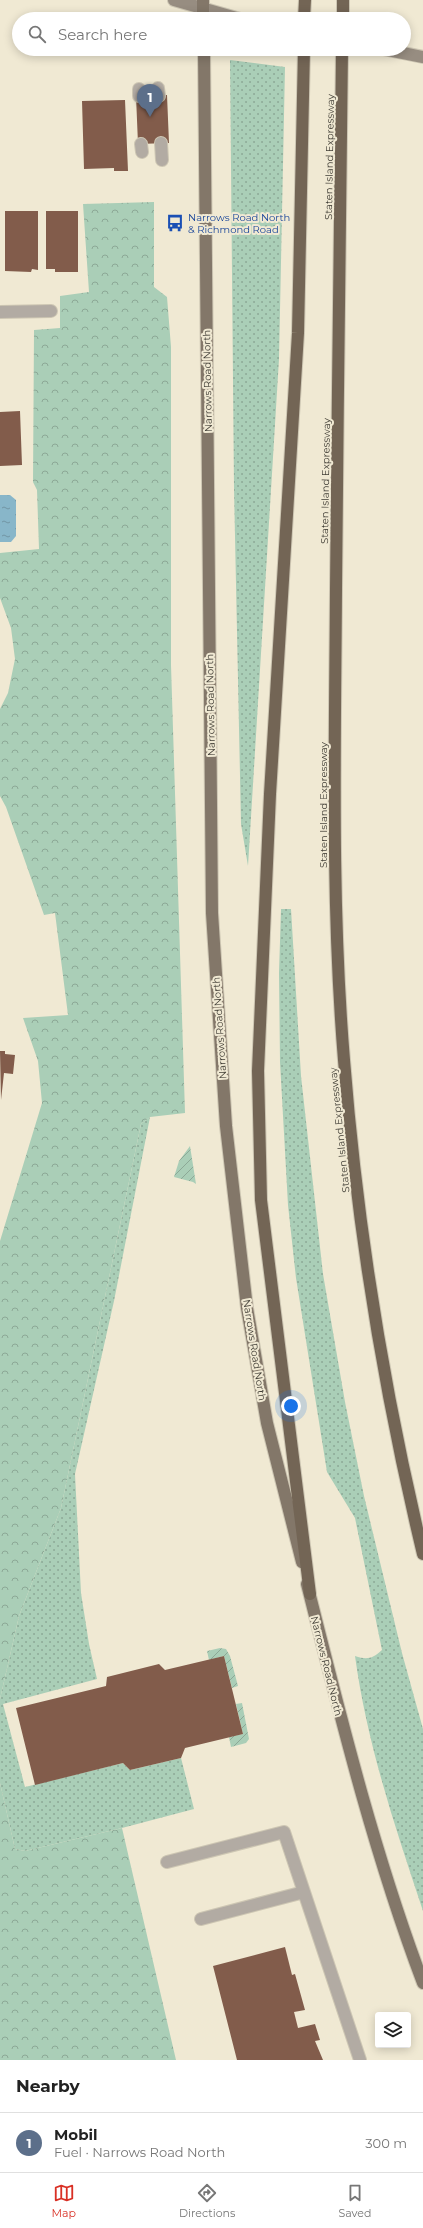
<!DOCTYPE html>
<html lang="en">
<head>
<meta charset="utf-8">
<style>
	body { margin:0; font-family:Montserrat,sans-serif; background:#f2f2f2; color:#222 }
	.controls { position:absolute; right:12px; bottom:12px; display:grid; overflow:hidden; border-radius:4px; box-shadow:0 2px 10px #0003 }
	.controls button { width:36px; height:36px; display:grid; place-items:center; padding:0; border:0; border-bottom:1px solid #e0e0e0; background:#fff; color:#222; font:20px sans-serif }
	.you { position:absolute; left:291px; top:1406px; width:14px; height:14px; margin:-10px; border:3px solid #fff; border-radius:50%; background:#1a73e8; box-shadow:0 0 0 6px #1a73e833 }
	.badge { display:grid; place-items:center; width:26px; height:26px; border-radius:50%; background:#d93025; color:#fff; font-size:13px; font-weight:700 }
	.pin { position:absolute; translate:-50% -33px; filter:drop-shadow(0 1px 2px #0008) }
	.pin::after { content:''; position:absolute; top:21px; width:14px; height:12px; background:inherit; clip-path:polygon(0 0,100% 0,50% 100%) }
	.list { margin:0; padding:0; list-style:none }
	h2 { display:flex; justify-content:space-between; align-items:center; height:52px; margin:0; padding:0 16px; font-size:17px }
	h2 small { font-size:13px; font-weight:400; color:#767676 }
	.list li { display:grid; grid-template-columns:26px 1fr auto; gap:12px; align-items:center; box-sizing:border-box; height:60px; padding:0 16px; border-top:1px solid #e0e0e0 }
	.list b { display:block; font-size:15px; white-space:nowrap }
	.list p { margin:0; font-size:13px; white-space:nowrap; color:#767676 }
	.list em { font-size:13px; font-style:normal; color:#767676 }
	.icon { flex:none; width:22px; height:22px; fill:none; stroke:currentColor; stroke-width:2; stroke-linecap:round; stroke-linejoin:round }
	.map { position:relative; flex:none; width:423px; height:2060px; overflow:hidden }
	.search { position:absolute; background:#fff; box-shadow:0 2px 10px #0003; left:12px; right:12px; top:12px; height:44px; display:flex; align-items:center; gap:10px; box-sizing:border-box; padding:0 14px; border-radius:22px; color:#767676; font-size:15px }
	.sheet { height:112px; background:#fff }
	nav { display:flex; justify-content:space-around; align-items:center; box-sizing:border-box; height:56px; border-top:1px solid #e0e0e0; background:#fff; font-size:11px; color:#767676 }
	nav a { display:grid; justify-items:center; gap:2px }
	nav .on { color:#d93025 }
	.map>svg:first-child { display:block }
	.grass { fill:url(#grass-dots) }
	.forest { fill:url(#forest-crowns) }
	.garden { fill:url(#garden-furrows) }
	.water { fill:url(#water-ripples) }
	.building { fill:#825c4b }
	.lines { fill:none; stroke-linecap:round; stroke-linejoin:round }
	.lane-casing { stroke:#cdc6b3; stroke-width:14 }
	.street-casing { stroke:#cdc6b3; stroke-width:14 }
	.secondary-casing { stroke:#cdc6b3; stroke-width:14 }
	.primary-casing { stroke:#cdc6b3; stroke-width:14 }
	.highway-casing { stroke:#cdc6b3; stroke-width:14 }
	.lane { stroke:#b2aba3; stroke-width:12 }
	.street { stroke:#b2aba3; stroke-width:12 }
	.secondary { stroke:#978d81; stroke-width:12 }
	.primary { stroke:#837769; stroke-width:12 }
	.highway { stroke:#736555; stroke-width:12 }
	.labels { text-anchor:middle; stroke-width:4; stroke-linejoin:round; paint-order:stroke }
	.street-label { font-size:10px; fill:#3f3c34; stroke:#f0e9d3 }
	.transit-label { font-size:10px; fill:#164399; stroke:#f0e9d3; text-anchor:start }
</style>
</head>
<body>
<div class="map">
<svg width="423" height="2060" viewBox="0 0 423 2060">
	<defs>
		<pattern id="grass-dots" width="8" height="8" patternUnits="userSpaceOnUse"><rect width="8" height="8" fill="#aaceb7"/><path d="M2 2h.1M6 6h.1" fill="none" stroke="#8ca896" stroke-width="1.8" stroke-linecap="round"/></pattern>
		<pattern id="forest-crowns" width="20" height="18" patternUnits="userSpaceOnUse"><rect width="20" height="18" fill="#aaceb7"/><path d="M2 6a3 3 0 1 1 6 0M12 15a3 3 0 1 1 6 0" fill="none" stroke="#8ca896"/></pattern>
		<pattern id="garden-furrows" width="10" height="10" patternUnits="userSpaceOnUse"><rect width="10" height="10" fill="#aaceb7"/><path d="M-1 1l2-2M0 10L10 0M9 11l2-2" fill="none" stroke="#8ca896"/></pattern>
		<pattern id="water-ripples" width="26" height="14" patternUnits="userSpaceOnUse"><rect width="26" height="14" fill="#88b6c9"/><path d="M2 4q2-2 4 0t4 0M15 11q2-2 4 0t4 0" fill="none" stroke="#7195a4"/></pattern>
	</defs>
	<rect width="100%" height="100%" fill="#f0e9d3"/>
	<path class="grass" d="M230,60L285,67L279,359L248,866L241,824L234,488Z
		M281,909H291L301,1076L323,1274L345,1402L364,1496L402,1653L423,1729V1911C395,1827 367,1744 355,1656C367,1660 372,1659 382,1650L355,1518L327,1472L296,1278L288,1205L280,1062L279,973Z
		M150,1117L114,1301L75,1474L81,1593L89,1644L97,1679L3,1704L25,1787L123,1763L130,1770L181,1758L194,1809L122,1828L25,1851L15,1849L0,1783V1699L19,1616L61,1508L141,1124Z"/>
	<path class="forest" d="M154,202V287L167,297L171,347V665L185,1113L150,1117L141,1124L61,1508L19,1616L0,1699V1241L42,1103L38,1061L23,1018L68,1015L55,913L44,915L6,807L0,796V709L8,693L15,659L11,628L0,598V553L39,549L37,490L33,482L34,330L60,328V296L89,292L83,204Z
		M0,1783L15,1849L25,1851L122,1828L176,2060H0Z"/>
	<path class="garden" d="M190,1146L196,1184L193,1182L174,1177L179,1161Z
		M220,1648L226,1649L230,1656L238,1686L232,1688L224,1656L209,1660L207,1651Z
		M242,1703L249,1739L246,1743L231,1747L229,1737L243,1734L236,1704Z"/>
	<path class="water" d="M0,495H10L16,500V536L11,542H0Z"/>
	<path class="building" d="M167,95L169,143L138,144L136,96Z
		M125,100L128,171H114V168L84,169L82,101Z
		M5,211H38V270L32,269L31,272L5,271Z
		M46,211H78V272H55V269H46Z
		M20,411L22,465L0,466V412Z
		M0,1051H5V1054L15,1055L13,1074L4,1073L1,1100Z
		M224,1656L243,1734L185,1748L181,1758L130,1770L123,1763L35,1785L16,1708L106,1686L107,1677L159,1664L165,1670Z
		M285,1947L292,1975L295,1974L305,2010L294,2012L298,2028L315,2024L320,2040L315,2041L323,2060H237L213,1966Z"/>
	<g class="lines">
		<g class="lane-casing">
			<path id="lane" d="M158,88L159,96
				M139,89V96
				M161,143L162,160
				M141,144L142,152
				M167,1862L284,1832L360,2060
				M201,1919L304,1892"/>
		</g>
		<g class="street-casing">
			<path id="street" d="M0,312L51,311"/>
		</g>
		<g class="secondary-casing">
			<path id="secondary" d="M174,0L240,19
				M383,49L423,57"/>
		</g>
		<g class="primary-casing">
			<path id="primary" d="M203,0V19
				M204,49L212,913L226,1126L247,1308L267,1423L302,1562
				M307,1584C341,1719 374,1853 423,1983"/>
		</g>
		<g class="highway-casing">
			<path id="highway" d="M304,19L305,0
				M343,19V0
				M304,49L298,333L270,794L258,1071L261,1200L310,1594
				M342,49C339,229 338,409 336,589C335,746 331,903 344,1060C357,1226 384,1392 423,1554"/>
		</g>
		<use href="#lane" class="lane"/>
		<use href="#street" class="street"/>
		<use href="#secondary" class="secondary"/>
		<use href="#primary" class="primary"/>
		<use href="#highway" class="highway"/>
	</g>
	<defs>
		<g id="bus-bare" transform="scale(1.38)"><path d="M-5-6H5V4H4V6H2V4H-2V6H-4V4H-5ZM-3.5-4V0h7V-4ZM-3.5 1.2v1.5H-2V1.2ZM2 1.2v1.5H3.5V1.2Z" fill="#1a4fb4" stroke="#f0e9d3" stroke-width="2.5" paint-order="stroke"/></g>
	</defs>
	<g fill-rule="evenodd">
		<use href="#bus-bare" x="175" y="223"/>
	</g>
	<g class="labels">
		<g class="street-label">
			<text transform="translate(329 157) rotate(-89)" y="4">Staten Island Expressway</text>
			<text transform="translate(207 381) rotate(-91)" y="4">Narrows Road North</text>
			<text transform="translate(325 481) rotate(-89)" y="4">Staten Island Expressway</text>
			<text transform="translate(210 705) rotate(-91)" y="4">Narrows Road North</text>
			<text transform="translate(323 805) rotate(-90)" y="4">Staten Island Expressway</text>
			<text transform="translate(219 1028) rotate(-94)" y="4">Narrows Road North</text>
			<text transform="translate(339 1130) rotate(-96)" y="4">Staten Island Expressway</text>
			<text transform="translate(255 1350) rotate(81)" y="4">Narrows Road North</text>
			<text transform="translate(327 1666) rotate(76)" y="4">Narrows Road North</text>
		</g>
		<g class="transit-label">
			<text x="188" y="221">Narrows Road North<tspan x="188" dy="12">&amp; Richmond Road</tspan></text>
		</g>
	</g>
</svg>
<div class="controls">
<button><svg class="icon" aria-label="layers" viewBox="0 0 24 24"><path d="M12 4l9 5-9 5-9-5zM3 14l9 5 9-5"/></svg></button>
</div>
<div class="you"></div>
<div class="pin badge" style="left:150px;top:117px;background:#5c6f8a">1</div>
<div class="search"><svg class="icon" aria-label="search" viewBox="0 0 24 24"><circle cx="10" cy="10" r="6"/><path d="M15 15l6 6"/></svg>Search here</div>
</div>
<section class="sheet">
<h2>Nearby<small></small></h2>
<ul class="list">
<li><span class="badge" style="background:#5c6f8a">1</span><div><b>Mobil</b><p>Fuel · Narrows Road North</p></div><em>300 m</em></li>
</ul>
</section>
<nav>
<a class="on"><svg class="icon" aria-label="map" viewBox="0 0 24 24"><path d="M3 6l6-2 6 2 6-2v14l-6 2-6-2-6 2zM9 4v14M15 6v14"/></svg>Map</a>
<a><svg class="icon" aria-label="directions" viewBox="0 0 24 24"><path d="M12 3l9 9-9 9-9-9zM9 14v-3h6M13 9l2 2-2 2"/></svg>Directions</a>
<a><svg class="icon" aria-label="saved" viewBox="0 0 24 24"><path d="M7 4h10v16l-5-4-5 4z"/></svg>Saved</a>
</nav>
</body>
</html>
